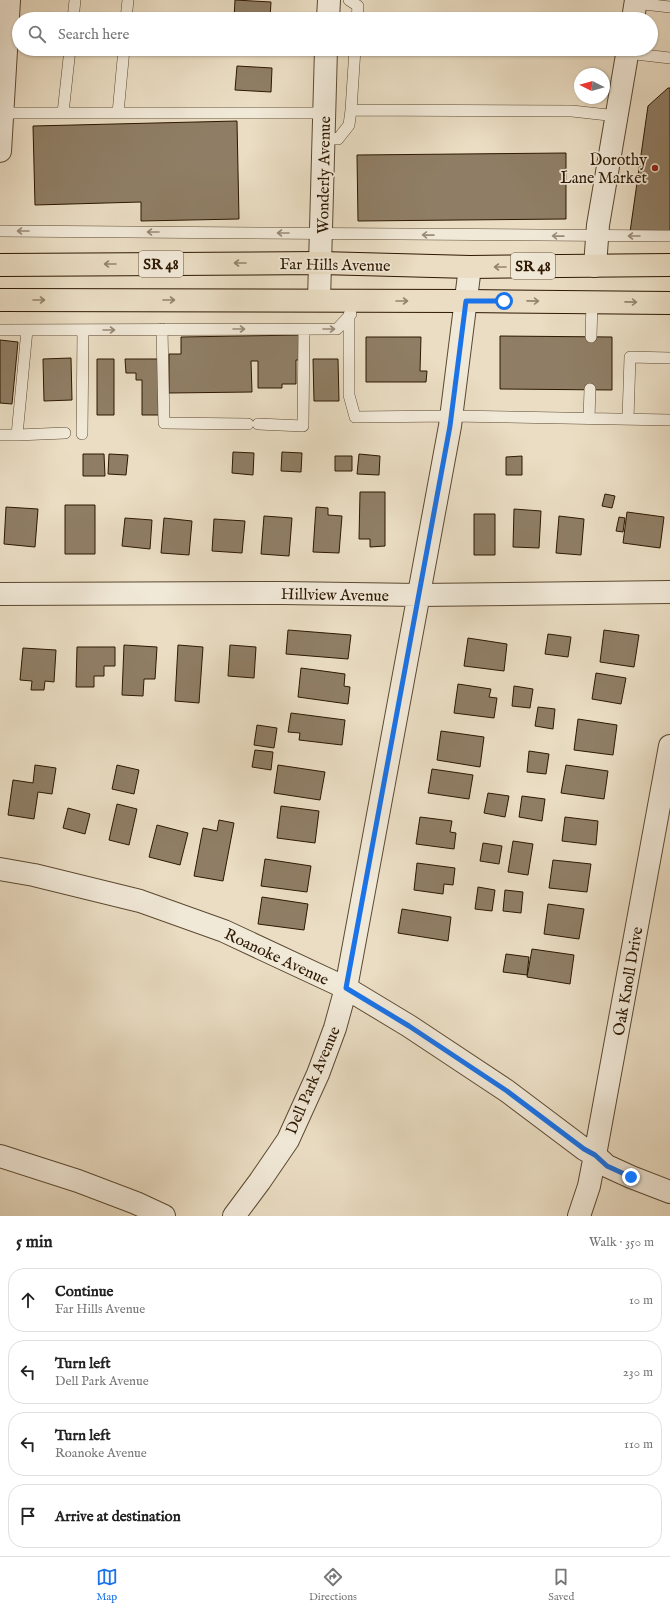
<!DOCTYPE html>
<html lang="en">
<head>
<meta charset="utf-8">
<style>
	body { margin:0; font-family:"IM FELL English",serif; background:#f2f2f2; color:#222 }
	.compass { position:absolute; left:574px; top:68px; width:36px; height:36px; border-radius:50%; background:#fff; box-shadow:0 1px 3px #0004; rotate:276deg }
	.stop { position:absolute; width:12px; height:12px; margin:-9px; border:3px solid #1a73e8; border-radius:50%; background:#fff }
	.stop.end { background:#1a73e8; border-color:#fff; box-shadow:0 1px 4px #0008 }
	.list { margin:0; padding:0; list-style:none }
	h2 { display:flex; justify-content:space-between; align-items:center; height:52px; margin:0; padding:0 16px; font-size:17px }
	h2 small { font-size:13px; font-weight:400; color:#767676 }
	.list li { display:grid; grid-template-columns:26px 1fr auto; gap:12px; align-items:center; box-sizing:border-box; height:64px; margin:0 8px 8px; padding:0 8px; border:1px solid #e0e0e0; border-radius:16px }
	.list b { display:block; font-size:15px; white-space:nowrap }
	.list p { margin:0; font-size:13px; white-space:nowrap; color:#767676 }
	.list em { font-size:13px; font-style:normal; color:#767676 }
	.icon { flex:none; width:22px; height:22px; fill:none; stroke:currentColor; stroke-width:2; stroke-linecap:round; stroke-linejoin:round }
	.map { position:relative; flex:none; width:670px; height:1216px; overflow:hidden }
	.search { position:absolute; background:#fff; box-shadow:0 1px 3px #0004; left:12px; right:12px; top:12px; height:44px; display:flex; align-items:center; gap:10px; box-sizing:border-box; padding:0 14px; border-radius:22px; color:#767676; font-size:15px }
	.sheet { height:340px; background:#fff }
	nav { display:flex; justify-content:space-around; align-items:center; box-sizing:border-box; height:56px; border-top:1px solid #e0e0e0; background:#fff; font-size:11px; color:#767676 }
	nav a { display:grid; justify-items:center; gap:2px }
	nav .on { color:#1a73e8 }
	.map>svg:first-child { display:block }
	.building { fill:#8f7e65; stroke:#2d1800 }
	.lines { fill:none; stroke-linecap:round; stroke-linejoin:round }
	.service-casing { stroke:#5c4931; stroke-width:12 }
	.minor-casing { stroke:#5c4931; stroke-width:24 }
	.primary-casing { stroke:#2d1800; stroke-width:24 }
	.service { stroke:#f1e9d8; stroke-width:11 }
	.minor { stroke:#f1e9d8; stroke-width:22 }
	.primary { stroke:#eaddc3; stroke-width:22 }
	.oneway { stroke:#998b77 }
	.oneway2 { stroke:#95846b }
	.route { stroke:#1a73e8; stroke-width:5 }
	.poi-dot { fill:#8f2418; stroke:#f1e9d8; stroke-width:1.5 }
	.labels { text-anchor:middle; stroke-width:3.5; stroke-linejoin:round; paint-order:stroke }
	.shield { fill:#f1e9d8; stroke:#685741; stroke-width:1 }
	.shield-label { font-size:15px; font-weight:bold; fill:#2d1800 }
	.poi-label { font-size:16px; fill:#2d1800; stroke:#f1e9d8; text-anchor:end }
	.street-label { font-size:16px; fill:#2d1800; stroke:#f1e9d8 }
</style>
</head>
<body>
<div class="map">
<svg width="670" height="1216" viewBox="0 0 670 1216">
	<rect width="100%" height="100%" fill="#eaddc3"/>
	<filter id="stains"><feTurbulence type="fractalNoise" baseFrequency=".005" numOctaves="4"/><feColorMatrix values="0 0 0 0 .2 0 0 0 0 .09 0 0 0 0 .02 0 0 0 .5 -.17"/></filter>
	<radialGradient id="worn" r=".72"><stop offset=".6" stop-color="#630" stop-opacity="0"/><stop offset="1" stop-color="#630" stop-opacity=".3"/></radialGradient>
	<path class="building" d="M235,0L271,2L270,19H234Z
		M237,66L272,68L271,92L235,90Z
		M668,88H670V231L630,232L648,106Z
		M237,121L239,219L141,221V202L35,205L33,126Z
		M566,153V219L358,221L357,155Z
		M301,335L302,360H296V384H282V388H258V361H251L252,392L169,393V354H181V337Z
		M500,336L612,337V390L500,389Z
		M366,337H421L420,371H427L426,382H366Z
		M0,340L18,342L12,404L0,403Z
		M71,358L72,400L44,401L43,359Z
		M97,359H114V415H97Z
		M125,359H159L160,415H142V380H136V373H126Z
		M313,359H338L339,401H314Z
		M233,452L254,453L253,475L232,473Z
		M282,452L302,453L301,472L281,471Z
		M83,454H104L105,476H83Z
		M109,454L128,455L126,475L108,474Z
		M359,454L380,456L379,475L357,474Z
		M335,456H352V471H335Z
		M522,456V475H506V457Z
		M360,492H385V546L370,547V539H359Z
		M605,494L615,496L612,508L602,506Z
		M65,505H95V554H65Z
		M6,507L38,509L35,547L4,544Z
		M316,507L328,508V515L342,516L339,553L313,552Z
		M514,509L541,511L539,548L513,547Z
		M627,512L664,517L660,548L623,543Z
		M474,514H495V555H474Z
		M264,516L292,518L289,556L261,554Z
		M559,516L584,519L581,555L556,553Z
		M619,517L625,518L623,532L616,531Z
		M125,518L152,520L150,549L122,546Z
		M164,518L192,521L189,555L161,553Z
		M214,519L245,521L242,553L212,551Z
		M288,630L351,635L348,659L286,654Z
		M604,630L639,635L634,667L600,662Z
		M548,634L571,637L568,657L545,654Z
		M468,638L507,644L504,671L464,666Z
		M124,645L157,647L155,679H144L143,696L122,695Z
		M178,645L203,647L199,703L175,701Z
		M230,645L256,647L254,678L228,676Z
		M77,647H115V666H104V676H94V687H76Z
		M23,648L56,650L54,682L45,681L44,690H31L32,681L20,680Z
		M301,668L345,674L344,686L350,687L348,704L298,697Z
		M596,673L626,678L621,704L592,699Z
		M458,684L491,689L489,697L497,698L494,718L454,713Z
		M514,686L533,689L530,708L512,706Z
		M538,707L555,709L553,729L535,726Z
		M291,713L345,720L342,745L299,740L300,733L288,732Z
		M578,719L617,725L613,755L574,750Z
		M257,725L277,728L274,748L254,745Z
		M441,731L484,737L480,767L437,760Z
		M255,750L273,752L271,770L252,767Z
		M529,751L549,754L546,774L527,772Z
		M35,765L56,768L52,794L38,792L34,819L8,815L13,780L33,783Z
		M117,765L139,770L134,794L112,789Z
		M278,765L325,772L320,800L274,793Z
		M566,765L608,771L604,799L561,793Z
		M432,769L473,775L469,799L428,793Z
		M488,793L509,796L505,817L484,813Z
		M522,796L545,799L542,821L519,817Z
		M117,804L137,809L129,845L109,840Z
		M281,806L319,811L315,843L277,838Z
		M68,808L90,814L85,834L63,828Z
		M420,817L452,821L450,832L456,833L454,849L416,844Z
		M565,817L598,821L596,845L562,841Z
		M219,820L234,823L223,881L194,876L203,828L217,831Z
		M157,825L188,833L180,865L149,857Z
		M513,841L533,844L528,875L508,872Z
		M483,843L502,846L499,864L480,861Z
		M265,859L311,866L307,892L261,886Z
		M553,860L591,864L587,892L549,888Z
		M417,863L455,868L453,885L444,884L443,894L414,890Z
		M478,887L495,890L492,911L475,909Z
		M505,890L523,892L521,913L503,911Z
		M262,897L308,904L304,930L258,924Z
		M548,904L584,909L579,939L544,934Z
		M402,909L451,917L448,941L398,933Z
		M532,949L574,955L570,984L527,977Z
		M506,954L529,957L527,975L503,972Z"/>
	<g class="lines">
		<g class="service-casing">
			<path id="service" d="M349,0L358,6L357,19
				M635,3L670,7
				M73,19L75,0
				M126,19L128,0
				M627,53L670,58
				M351,110L355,49
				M0,113H325
				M63,113L70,49
				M118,113L124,49
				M324,138L338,139L349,125L351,110L572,111L617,116
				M0,231L670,236
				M349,315V395L355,417L452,416L670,420
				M162,329L164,423L248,424
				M0,330L337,329L351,314
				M591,337L592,302
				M589,418L590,389
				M628,419L630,357L670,358
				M258,424L303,426L304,329
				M82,434L83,330
				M0,435H17L27,330
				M17,435L65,433"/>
		</g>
		<g class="minor-casing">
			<path id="minor" d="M328,19L329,0
				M633,19L636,0
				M0,151L9,0
				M595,266L598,225L628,49
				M319,300L326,49
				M0,594L283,593L419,595L670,592
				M0,869L34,875L140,901L224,931L346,988L409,1026L507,1091L584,1149L595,1155L607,1166L631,1177L670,1192
				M0,1156L78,1181L136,1203L164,1216
				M234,1216L260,1181L288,1140L318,1074L335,1028L346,988L450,426L470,267
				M579,1216L589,1186L595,1155L670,746"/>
		</g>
		<g class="primary-casing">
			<path id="primary" d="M0,265L321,263L470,267L670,265
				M0,300L466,301L670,303"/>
		</g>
		<use href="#service" class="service"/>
		<use href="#minor" class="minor"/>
		<use href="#primary" class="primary"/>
	</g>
	<defs><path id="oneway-shaft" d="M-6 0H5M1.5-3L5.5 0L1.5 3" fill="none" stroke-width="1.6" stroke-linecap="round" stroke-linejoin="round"/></defs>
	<g class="oneway">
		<use href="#oneway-shaft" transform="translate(23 231) rotate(-180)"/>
		<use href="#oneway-shaft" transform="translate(153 232) rotate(-180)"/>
		<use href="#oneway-shaft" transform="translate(283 233) rotate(-180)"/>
		<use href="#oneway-shaft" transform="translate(428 235) rotate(-179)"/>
		<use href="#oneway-shaft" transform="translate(558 236) rotate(-179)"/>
		<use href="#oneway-shaft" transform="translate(634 236) rotate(180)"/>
		<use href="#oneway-shaft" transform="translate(239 329)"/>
		<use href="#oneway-shaft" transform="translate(329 329)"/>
		<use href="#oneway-shaft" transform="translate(109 330)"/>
	</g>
	<g class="oneway2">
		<use href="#oneway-shaft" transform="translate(240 263) rotate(180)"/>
		<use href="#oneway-shaft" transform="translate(110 264) rotate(180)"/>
		<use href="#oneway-shaft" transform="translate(500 267) rotate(180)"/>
		<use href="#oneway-shaft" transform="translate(39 300)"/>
		<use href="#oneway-shaft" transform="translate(169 300)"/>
		<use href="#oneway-shaft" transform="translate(402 301)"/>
		<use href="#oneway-shaft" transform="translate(533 301) rotate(1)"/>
		<use href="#oneway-shaft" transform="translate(631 302) rotate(1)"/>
	</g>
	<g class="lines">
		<path class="route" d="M504,301H466L450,426L346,988L409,1026L507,1091L584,1149L595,1155L607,1166L631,1177"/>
	</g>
	<circle class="poi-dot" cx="655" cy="168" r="4"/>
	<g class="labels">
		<g class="shield">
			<rect x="139" y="251" width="44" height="26" rx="3"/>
			<rect x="511" y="253" width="44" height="26" rx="3"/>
		</g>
		<g class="shield-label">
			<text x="161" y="269">SR 48</text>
			<text x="533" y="271">SR 48</text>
		</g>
		<g class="poi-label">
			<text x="647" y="165">Dorothy<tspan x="647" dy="18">Lane Market</tspan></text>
		</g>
		<g class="street-label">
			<text transform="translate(323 175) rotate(-89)" y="6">Wonderly Avenue</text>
			<text transform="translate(335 264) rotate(1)" y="6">Far Hills Avenue</text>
			<text transform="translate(335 594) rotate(1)" y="6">Hillview Avenue</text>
			<text transform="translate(277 956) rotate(25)" y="6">Roanoke Avenue</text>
			<text transform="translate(627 981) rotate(-80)" y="6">Oak Knoll Drive</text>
			<text transform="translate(312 1080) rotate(-67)" y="6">Dell Park Avenue</text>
		</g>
	</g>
	<rect width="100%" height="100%" filter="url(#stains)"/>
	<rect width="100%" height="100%" fill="url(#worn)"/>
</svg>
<svg class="compass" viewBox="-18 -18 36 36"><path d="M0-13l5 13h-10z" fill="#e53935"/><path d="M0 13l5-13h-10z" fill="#767676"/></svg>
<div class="stop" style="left:504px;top:301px"></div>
<div class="stop end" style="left:631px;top:1177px"></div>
<div class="search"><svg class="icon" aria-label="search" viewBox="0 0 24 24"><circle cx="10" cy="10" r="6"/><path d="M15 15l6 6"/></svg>Search here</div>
</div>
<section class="sheet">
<h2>5 min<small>Walk · 350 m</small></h2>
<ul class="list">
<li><svg class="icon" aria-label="ahead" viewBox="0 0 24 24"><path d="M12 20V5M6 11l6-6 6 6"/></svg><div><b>Continue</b><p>Far Hills Avenue</p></div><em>10 m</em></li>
<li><svg class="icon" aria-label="left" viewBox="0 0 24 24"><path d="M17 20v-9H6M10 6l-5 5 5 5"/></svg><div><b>Turn left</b><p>Dell Park Avenue</p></div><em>230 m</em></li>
<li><svg class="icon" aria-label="left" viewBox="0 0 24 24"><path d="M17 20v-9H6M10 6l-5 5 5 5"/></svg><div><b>Turn left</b><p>Roanoke Avenue</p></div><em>110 m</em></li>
<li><svg class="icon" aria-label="arrive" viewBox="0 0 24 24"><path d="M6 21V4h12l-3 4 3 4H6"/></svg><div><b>Arrive at destination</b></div></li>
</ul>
</section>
<nav>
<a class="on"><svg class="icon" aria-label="map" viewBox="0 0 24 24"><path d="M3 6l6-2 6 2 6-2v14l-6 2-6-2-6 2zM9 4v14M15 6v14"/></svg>Map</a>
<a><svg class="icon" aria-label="directions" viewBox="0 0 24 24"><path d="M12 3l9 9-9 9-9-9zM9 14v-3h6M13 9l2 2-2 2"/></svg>Directions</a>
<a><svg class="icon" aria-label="saved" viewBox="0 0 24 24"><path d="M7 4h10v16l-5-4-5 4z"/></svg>Saved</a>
</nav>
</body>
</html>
